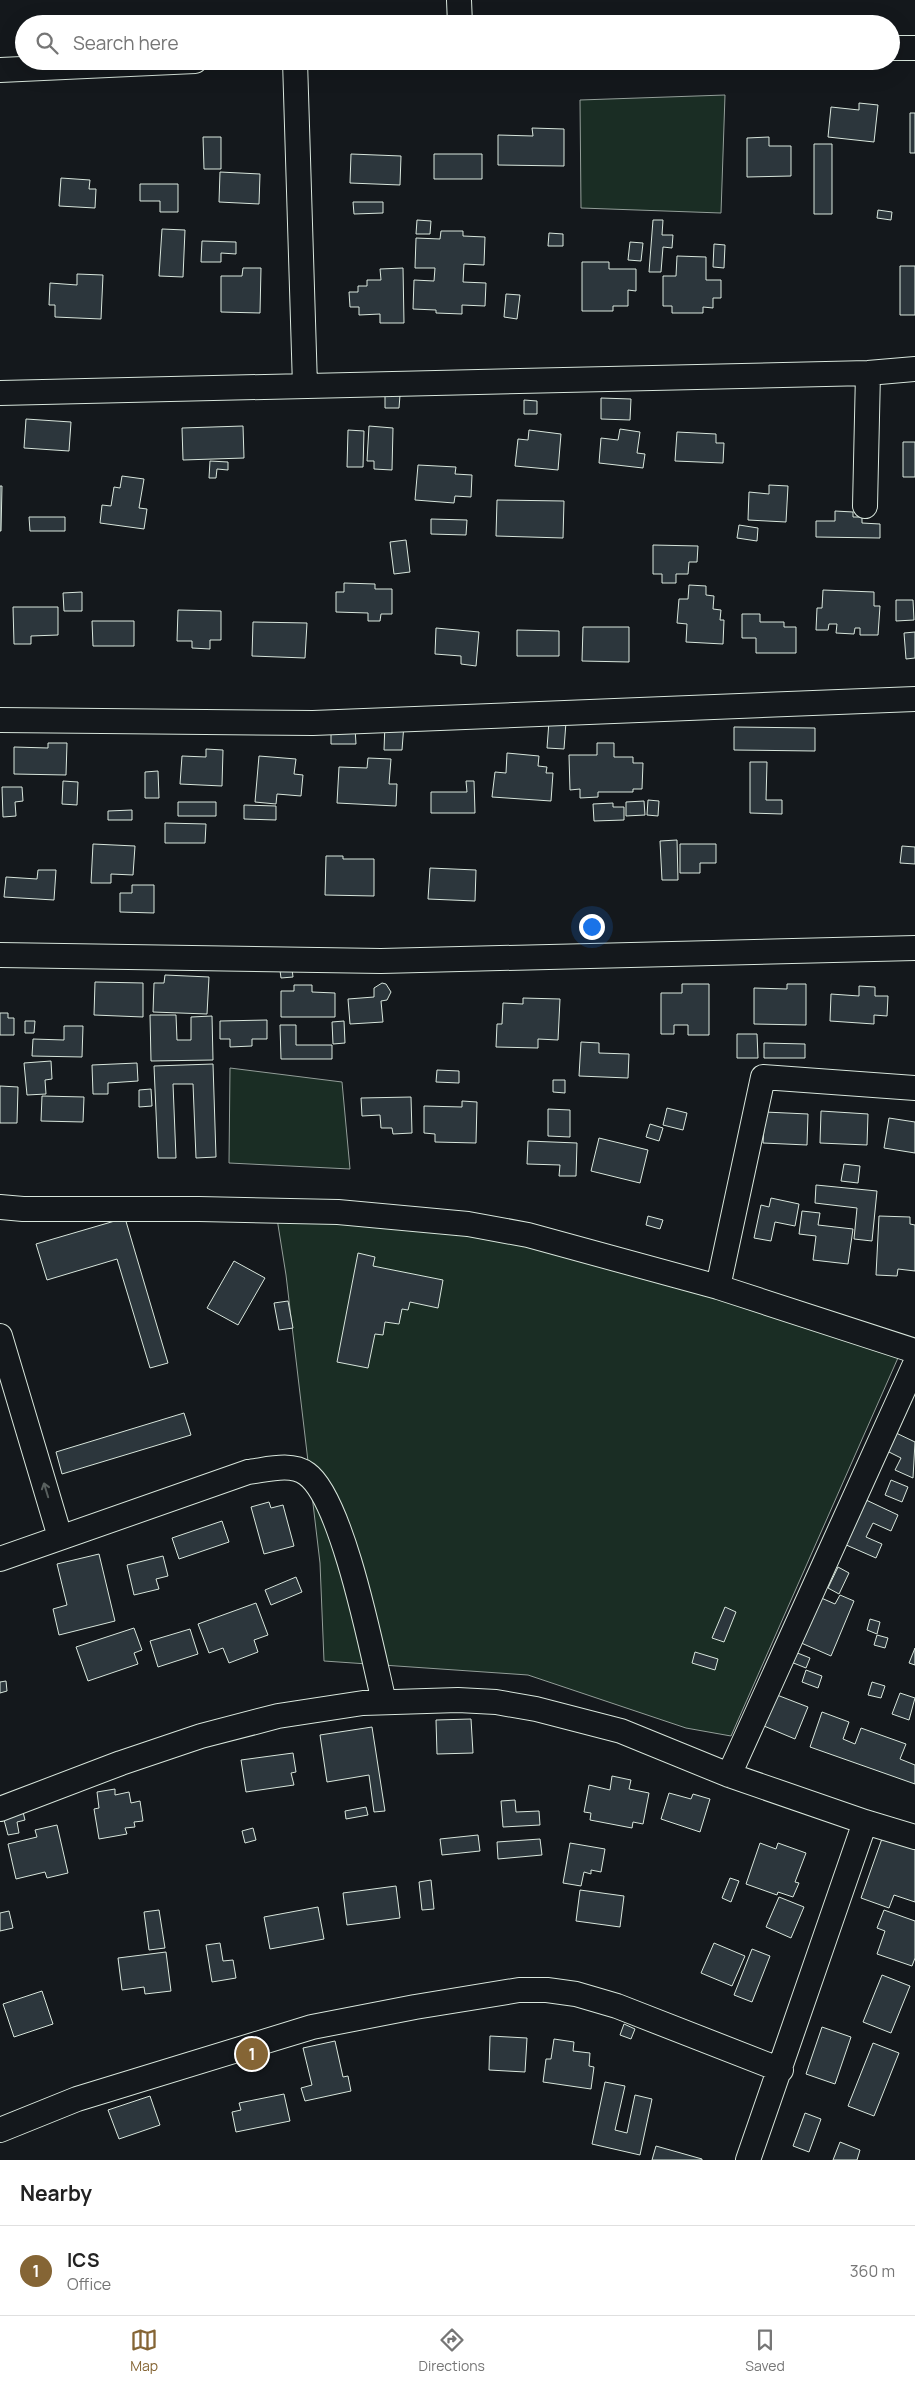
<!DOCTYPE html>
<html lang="en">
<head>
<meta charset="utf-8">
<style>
	body { margin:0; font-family:Manrope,sans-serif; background:#f6f6f6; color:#222 }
	.you { position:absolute; left:591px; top:926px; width:18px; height:18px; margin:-12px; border:4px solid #fff; border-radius:50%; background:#1a73e8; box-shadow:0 0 0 8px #1a73e833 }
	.badge { display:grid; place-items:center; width:32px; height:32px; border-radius:50%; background:#856535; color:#fff; font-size:16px; font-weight:700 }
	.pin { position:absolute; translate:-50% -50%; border:2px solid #fff; box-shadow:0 1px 5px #0006 }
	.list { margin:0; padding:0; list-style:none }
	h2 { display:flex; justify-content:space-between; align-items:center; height:65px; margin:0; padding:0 20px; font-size:21px }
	h2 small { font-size:16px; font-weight:400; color:#767676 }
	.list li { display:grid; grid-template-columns:32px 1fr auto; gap:15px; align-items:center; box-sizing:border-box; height:90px; padding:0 20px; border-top:1px solid #e0e0e0 }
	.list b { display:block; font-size:19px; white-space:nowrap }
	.list p { margin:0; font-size:16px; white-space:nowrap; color:#767676 }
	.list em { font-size:16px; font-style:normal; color:#767676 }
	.icon { flex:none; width:28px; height:28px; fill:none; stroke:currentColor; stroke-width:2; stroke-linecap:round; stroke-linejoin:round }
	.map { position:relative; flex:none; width:915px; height:2160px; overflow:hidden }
	.search { position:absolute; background:#fff; box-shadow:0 5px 20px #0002; left:15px; right:15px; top:15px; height:55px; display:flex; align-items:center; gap:12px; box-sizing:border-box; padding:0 18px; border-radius:28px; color:#767676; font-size:19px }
	.sheet { height:155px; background:#fff }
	nav { display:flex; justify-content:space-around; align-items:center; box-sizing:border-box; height:70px; border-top:1px solid #e0e0e0; background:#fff; font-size:14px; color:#767676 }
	nav a { display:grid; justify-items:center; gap:2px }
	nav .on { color:#856535 }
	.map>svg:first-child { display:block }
	.green { fill:#1a2d24; stroke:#939e99 }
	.building { fill:#2c363c; stroke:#d8e6dc }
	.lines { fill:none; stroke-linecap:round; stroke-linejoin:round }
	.minor-casing { stroke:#d8e6dc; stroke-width:26 }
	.minor { stroke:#14181c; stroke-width:24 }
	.oneway { stroke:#59605f }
</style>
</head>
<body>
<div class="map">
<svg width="915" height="2160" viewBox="0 0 915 2160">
	<rect width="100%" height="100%" fill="#14181c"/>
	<path class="green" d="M725,95L721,213L581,208L580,100Z
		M230,1068L342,1082L350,1169L229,1163Z
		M275,1206L487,1228L905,1342L731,1736L686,1728L528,1675L324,1661L320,1563L286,1275Z"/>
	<path class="building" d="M859,103L878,105L874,142L828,137L831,107L859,110Z
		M910,113H915V153H910Z
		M532,128L564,129V166L498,165V135L533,136Z
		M203,137H221V169H204Z
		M769,137V146H791V176L747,177V138Z
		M814,144H832V214H814Z
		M351,154L401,156L400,185L350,183Z
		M434,154H482V179H434Z
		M220,172L260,174L259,204L219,202Z
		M61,178L90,180L89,189H96L95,208L59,206Z
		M140,184H178V212H160V201H140Z
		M353,202H383V213L354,214Z
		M878,210L892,212L891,220L877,218Z
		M417,220L431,221L430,234H416Z
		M653,220H663L662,235H673L672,248L663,247L661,272H649Z
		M162,229L185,230L183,277L159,276Z
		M441,231H463V236L485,237L484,265L464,264L463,282L486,283L485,306L462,305V314L436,313V310L413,309L414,280L434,281L435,268H415L416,238L440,239Z
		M549,233L563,234V246H548Z
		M202,241L236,242V254L221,253V262H201Z
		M630,242L643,243L641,261L628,260Z
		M714,244L725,245L724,268L713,267Z
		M677,256L706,257V280H721V298H713V308L703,307V313H672V306H663V276H676Z
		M582,262H609V269H636V291L628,290V306H613V311H582Z
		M900,266H915V315H900Z
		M243,268H261L260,313L221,312V276H242Z
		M403,268L404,323H380V314L359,315V307H350L349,292H358V286H367V280H381L380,269Z
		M77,274L103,275L101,319L55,317V305H49L50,283L77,285Z
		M506,294L520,295L517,319L504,317Z
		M385,394L400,395L399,408H385Z
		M601,398L631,399L630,420L601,419Z
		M524,400L537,401V414H524Z
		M26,419L71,422L69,451L24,448Z
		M243,426L244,458L183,460L182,428Z
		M369,426L393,428L392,470L374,469V461H367Z
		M620,429L640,432L637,453L645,454L643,468L599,463L601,438L618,440Z
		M348,430L364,431L363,467H347Z
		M529,430L561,434L558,470L515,466L518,439L528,440Z
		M677,432L716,434V443H724L723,463L675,461Z
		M903,442H915V477H903Z
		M210,461L228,462V470L217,469L216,478H209Z
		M418,465L456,467L455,474L472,475L471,497L455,496L454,503L415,500Z
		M122,476L144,479L139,508L147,509L144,529L100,523L102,505L111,506L114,487L120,488Z
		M769,485L788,486L786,522L748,520L749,492L769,494Z
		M0,486H2L1,531H0Z
		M497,500L564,501L563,538L496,536Z
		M835,511L853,512V517H862V523L880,524V538L816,537V521H835Z
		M29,517H65V531H30Z
		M431,519L467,520L466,535L431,534Z
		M739,525L758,528L757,541L737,538Z
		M406,540L410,572L394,574L390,542Z
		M653,545L698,546L697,562H689L688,574H676V583H662V574H653Z
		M344,583L375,584V589H392V614H381L380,621H368V613L336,612V592H344Z
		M689,585L706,586V595L714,596L713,609L721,610L720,620H724L723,644L686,642L687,624L677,623L679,599H688Z
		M823,590L874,592V606H880L878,635H860V628H855L854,634L836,633L837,624H829L828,630H816L817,608H822Z
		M82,592V611H64L63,593Z
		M896,600H913L914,620L896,621Z
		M13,607H58V635L31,636V644H14Z
		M178,610L221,611V640H210V649L192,648V641H177Z
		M742,614H760V622H784V627H796V653H756V638H742Z
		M92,621H134V646H93Z
		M253,622L307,623L305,658L252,656Z
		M583,627H629V662L582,661Z
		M436,628L479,632L476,666L461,664V656L435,654Z
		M517,630L559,631V656H517Z
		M915,632V658L906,659L904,633Z
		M549,721L566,722L564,749L547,748Z
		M385,723L404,724L402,750H384Z
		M734,727L815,728V751L734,750Z
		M355,728L356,744H331V729Z
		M48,743H67L66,775L14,774V747L48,748Z
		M597,743H614V757H633V763H643L642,789H633V792H598V797L580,798V789L570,790L569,755H597Z
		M206,749L223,750L222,786L180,784L182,756L206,757Z
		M507,753L539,756L538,766L547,767L546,773H553L551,801L492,797L495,772L506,773Z
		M259,756L296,759L294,774L303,775L301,796L277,794L276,804L255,802Z
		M368,758L391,759L389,784H397L396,806L337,803L339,767L367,768Z
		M750,762H767L766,800H782V814L750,813Z
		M158,771L159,798H145V772Z
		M63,781L78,782L77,805L62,804Z
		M466,781H474L475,813H431V792H467Z
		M2,787H22L23,801L15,802L16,816L3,817Z
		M648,800L659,801L658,816L647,815Z
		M644,801L645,815L626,816V802Z
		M178,802H216V816H178Z
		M613,803V807H624V820L594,821L593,804Z
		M244,805L276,806V820L244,819Z
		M132,810V820H108V811Z
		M165,823L206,824L205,843H165Z
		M677,840L678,880H662L660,841Z
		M93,844L135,846L133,875L111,874V883H91Z
		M680,844H716V863H700V873H680Z
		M902,846L915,847V864L900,863Z
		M326,856H343V859H374V896L325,895Z
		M430,868L476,870L475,901L428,899Z
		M38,870H56L54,900L4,897L6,877L37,879Z
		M132,885H154V913L120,912V893H132Z
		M291,961L293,977L281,978L279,963Z
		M165,975L209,977L207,1014L153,1012L154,983H164Z
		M95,982L143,983V1017L94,1015Z
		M382,983L386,984L391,992L387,1000L381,1001L383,1022L350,1024L348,999L374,997V988Z
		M682,984H709V1035H688V1025H674V1034H661V993H682Z
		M787,984H806V1025L754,1024V988L787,989Z
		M294,985H312V992L335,993V1017H281V991H294Z
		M859,986L875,987V996H888L887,1016L874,1015V1024L830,1021L831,994L859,996Z
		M523,998L560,999L558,1040L538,1039V1048L496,1047L497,1024H502L503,1003L523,1004Z
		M0,1013H8V1018H14V1035H0Z
		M150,1015H176L177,1040H191V1017L212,1016L213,1060L151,1061Z
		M267,1020V1039H252V1046L230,1047V1039H220V1021Z
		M25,1021H35L34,1033H25Z
		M344,1021L345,1043L333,1044L332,1022Z
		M280,1025H296V1045H332V1059H281Z
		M64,1026H83L82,1057L32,1056L33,1039L64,1040Z
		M737,1034H757L758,1058H737Z
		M581,1042L599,1043V1053L629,1054L628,1078L579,1076Z
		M764,1043L805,1044V1058H764Z
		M51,1061L52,1079L45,1080L46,1094L27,1095L24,1063Z
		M137,1063L138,1081L108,1083V1094H93L92,1065Z
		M213,1064L216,1157L196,1158L193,1084H173L176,1158H158L154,1066Z
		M437,1070L459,1071V1083L436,1082Z
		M553,1080H565V1093L553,1092Z
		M0,1086L18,1087L17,1123H0Z
		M151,1089L152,1106L139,1107V1090Z
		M42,1096L84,1097L83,1122L41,1121Z
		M411,1097L412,1133L393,1134L392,1128H381L380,1115L362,1116L361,1098Z
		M462,1101L477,1102L476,1143L435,1142V1134L424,1133V1106L462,1107Z
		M667,1108L687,1113L683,1130L663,1125Z
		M548,1109L570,1110V1137L548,1136Z
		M821,1111L868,1114L867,1145L820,1143Z
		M765,1112L808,1114L807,1145L763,1143Z
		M889,1118L915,1122V1153L884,1148Z
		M650,1124L663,1128L659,1141L646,1137Z
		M599,1138L648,1150L640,1183L591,1171Z
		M528,1141L577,1143L576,1176H559L560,1165L527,1164Z
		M844,1164L860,1166L858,1183L841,1181Z
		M816,1185L877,1191L872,1241L854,1239L857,1208L815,1203Z
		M771,1198L799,1204L795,1226L775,1222L771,1241L754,1238L761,1205L769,1207Z
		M802,1211L820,1213L818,1225L853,1229L848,1264L813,1260L816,1236L799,1234Z
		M648,1216L663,1220L660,1229L646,1225Z
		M879,1216L910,1217V1224L915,1225V1271L898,1269L897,1276L876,1275Z
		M125,1218L168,1363L150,1368L117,1259L47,1280L36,1244Z
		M358,1253L375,1257L373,1266L443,1280L438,1308L410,1302L408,1310L402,1309L399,1324L385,1322L383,1335L375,1334L368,1368L337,1362Z
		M234,1261L265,1278L238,1325L207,1308Z
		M288,1301L293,1328L279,1330L274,1303Z
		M184,1413L191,1435L62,1474L56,1452Z
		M894,1432L915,1442L913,1478L895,1470L901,1458L885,1450Z
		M891,1480L908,1487L902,1502L885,1495Z
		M864,1499L898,1515L891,1531L873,1523L866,1537L882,1544L876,1558L844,1544Z
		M269,1502L271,1508L283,1505L294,1546L264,1554L251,1507Z
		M222,1521L229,1542L179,1559L172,1538Z
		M99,1554L115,1621L59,1635L53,1609L67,1605L57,1564Z
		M163,1556L168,1576L156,1579L159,1589L134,1595L127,1565Z
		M838,1567L849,1573L839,1594L828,1588Z
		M296,1577L302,1592L271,1605L265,1590Z
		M840,1595L854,1601L831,1656L799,1642L819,1597L835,1604Z
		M256,1603L268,1635L254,1640L258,1652L229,1663L223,1648L209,1653L198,1624Z
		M725,1607L736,1612L724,1642L712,1638Z
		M870,1619L880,1622L877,1634L867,1630Z
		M134,1628L142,1650L134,1653L138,1664L88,1681L76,1647Z
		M190,1629L198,1654L158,1667L150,1641Z
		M877,1635L888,1638L885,1648L874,1645Z
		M915,1648V1665L909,1663Z
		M695,1652L718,1659L715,1670L692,1663Z
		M795,1652L810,1658L806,1668L791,1662Z
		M806,1670L822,1676L818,1688L802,1682Z
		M6,1681L7,1691L0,1693V1682Z
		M872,1682L885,1686L881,1698L868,1695Z
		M900,1693L915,1698L909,1720L892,1714Z
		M777,1695L808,1707L795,1739L764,1726Z
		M822,1712L849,1722L843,1739L855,1744L861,1728L906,1744L900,1759L915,1765V1784L810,1747Z
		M471,1719L473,1753L437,1754L436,1720Z
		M372,1727L385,1811L374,1812L369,1775L327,1782L320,1735Z
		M293,1753L296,1772L291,1773L294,1785L246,1792L241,1760Z
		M612,1776L631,1780L629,1789L649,1793L643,1824L633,1822L632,1828L590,1820L591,1813L584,1812L589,1785L610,1790Z
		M115,1789V1795L129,1792L131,1803L140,1801L143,1821L134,1822L135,1827L125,1828L127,1834L99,1839L94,1809L99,1808L97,1792Z
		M669,1793L691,1799L693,1794L710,1799L700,1832L661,1819Z
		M515,1800L516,1812L539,1811L540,1825L503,1827L501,1801Z
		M366,1807L368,1815L346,1819L345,1811Z
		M23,1812L25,1820L17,1822L19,1833L8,1835L3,1816Z
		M57,1825L68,1873L47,1878L45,1872L16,1879L8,1844L37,1837L35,1830Z
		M253,1828L256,1840L245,1843L242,1831Z
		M884,1833L915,1842V1902L894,1895L889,1908L861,1898Z
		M478,1835L480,1851L442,1855L440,1839Z
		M540,1839L542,1855L498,1859L497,1842Z
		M570,1843L605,1849L601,1872L591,1870V1874L584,1872L581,1886L563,1883Z
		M760,1843L776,1849L778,1843L806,1853L795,1882L799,1883L793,1897L778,1892L777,1895L746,1884Z
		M730,1878L739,1881L731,1902L722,1898Z
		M431,1880L434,1909L422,1910L419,1882Z
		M396,1886L400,1918L347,1925L343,1893Z
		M580,1890L624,1896L620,1927L576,1921Z
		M779,1897L804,1907L791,1938L766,1927Z
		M318,1907L324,1939L270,1949L264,1917Z
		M159,1910L165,1948L149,1950L144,1912Z
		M884,1910L915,1921V1958L912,1966L877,1954L885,1931L877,1928Z
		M9,1911L13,1928L0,1931V1913Z
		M220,1943L223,1961L233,1960L236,1978L212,1982L206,1945Z
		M714,1943L745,1956L732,1986L701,1973Z
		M752,1949L770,1956L752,2002L734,1995Z
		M166,1952L171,1991L145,1994L144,1987L122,1990L118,1958Z
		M882,1975L910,1986L891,2033L863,2022Z
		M42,1991L53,2024L14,2037L3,2004Z
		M624,2024L635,2029L631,2039L620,2035Z
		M822,2027L851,2037L835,2084L806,2074Z
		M490,2036L527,2038L525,2072L489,2070Z
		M554,2039L574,2042L573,2051L590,2053L589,2066L594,2067L591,2089L543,2082L546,2059H551Z
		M335,2041L343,2077L348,2076L351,2091L305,2101L301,2088L312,2085L303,2048Z
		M873,2043L899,2053L874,2116L848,2106Z
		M605,2082L625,2086L615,2130L627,2133L635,2095L652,2099L640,2155L592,2144Z
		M284,2094L290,2121L236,2132L232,2112L241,2110L239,2103Z
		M150,2096L160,2125L119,2139L108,2110Z
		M805,2113L821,2119L809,2152L793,2146Z
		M840,2142L860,2150L857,2160H833Z
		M656,2146L702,2159V2160H652Z"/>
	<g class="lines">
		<g class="minor-casing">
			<path id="minor" d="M459,0L460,24
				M891,48H915
				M295,61L305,386
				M0,70L195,61
				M0,393L868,373L915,369
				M865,506L868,373
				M0,720L313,723L915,699
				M0,955L381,961L915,948
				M0,1207L23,1209H199L338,1212L468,1224L528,1235L718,1287L915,1351
				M718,1287L763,1077L915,1088
				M0,1336L60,1537
				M0,1559L248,1472C266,1470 291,1462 307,1474C343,1500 373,1656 384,1702
				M729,1775L915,1364
				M0,1809L121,1763L201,1736L278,1716L363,1703L458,1700L496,1702L536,1709L621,1731L729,1775L865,1822L915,1837
				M0,2130L77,2099L312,2027L415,2007L519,1990H547L576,1994L617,2006L781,2070
				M748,2160L865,1822"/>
		</g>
		<use href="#minor" class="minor"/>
	</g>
	<defs><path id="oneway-shaft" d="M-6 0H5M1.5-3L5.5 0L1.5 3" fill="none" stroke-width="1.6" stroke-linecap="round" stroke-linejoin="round" transform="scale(1.25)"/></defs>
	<use class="oneway" href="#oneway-shaft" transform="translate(46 1490) rotate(-107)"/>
</svg>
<div class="you"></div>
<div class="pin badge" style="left:252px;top:2054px">1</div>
<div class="search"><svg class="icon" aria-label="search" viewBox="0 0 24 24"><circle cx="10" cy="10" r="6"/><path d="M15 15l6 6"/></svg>Search here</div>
</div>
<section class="sheet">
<h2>Nearby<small></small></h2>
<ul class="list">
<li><span class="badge">1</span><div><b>ICS</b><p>Office</p></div><em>360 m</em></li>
</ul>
</section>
<nav>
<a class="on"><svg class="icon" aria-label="map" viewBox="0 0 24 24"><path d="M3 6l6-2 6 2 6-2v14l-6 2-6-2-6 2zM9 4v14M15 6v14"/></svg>Map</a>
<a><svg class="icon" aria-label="directions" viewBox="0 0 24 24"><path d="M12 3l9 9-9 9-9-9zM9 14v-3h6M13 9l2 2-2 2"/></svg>Directions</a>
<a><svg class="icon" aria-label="saved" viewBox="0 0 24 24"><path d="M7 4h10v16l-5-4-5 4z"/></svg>Saved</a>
</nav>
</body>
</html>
